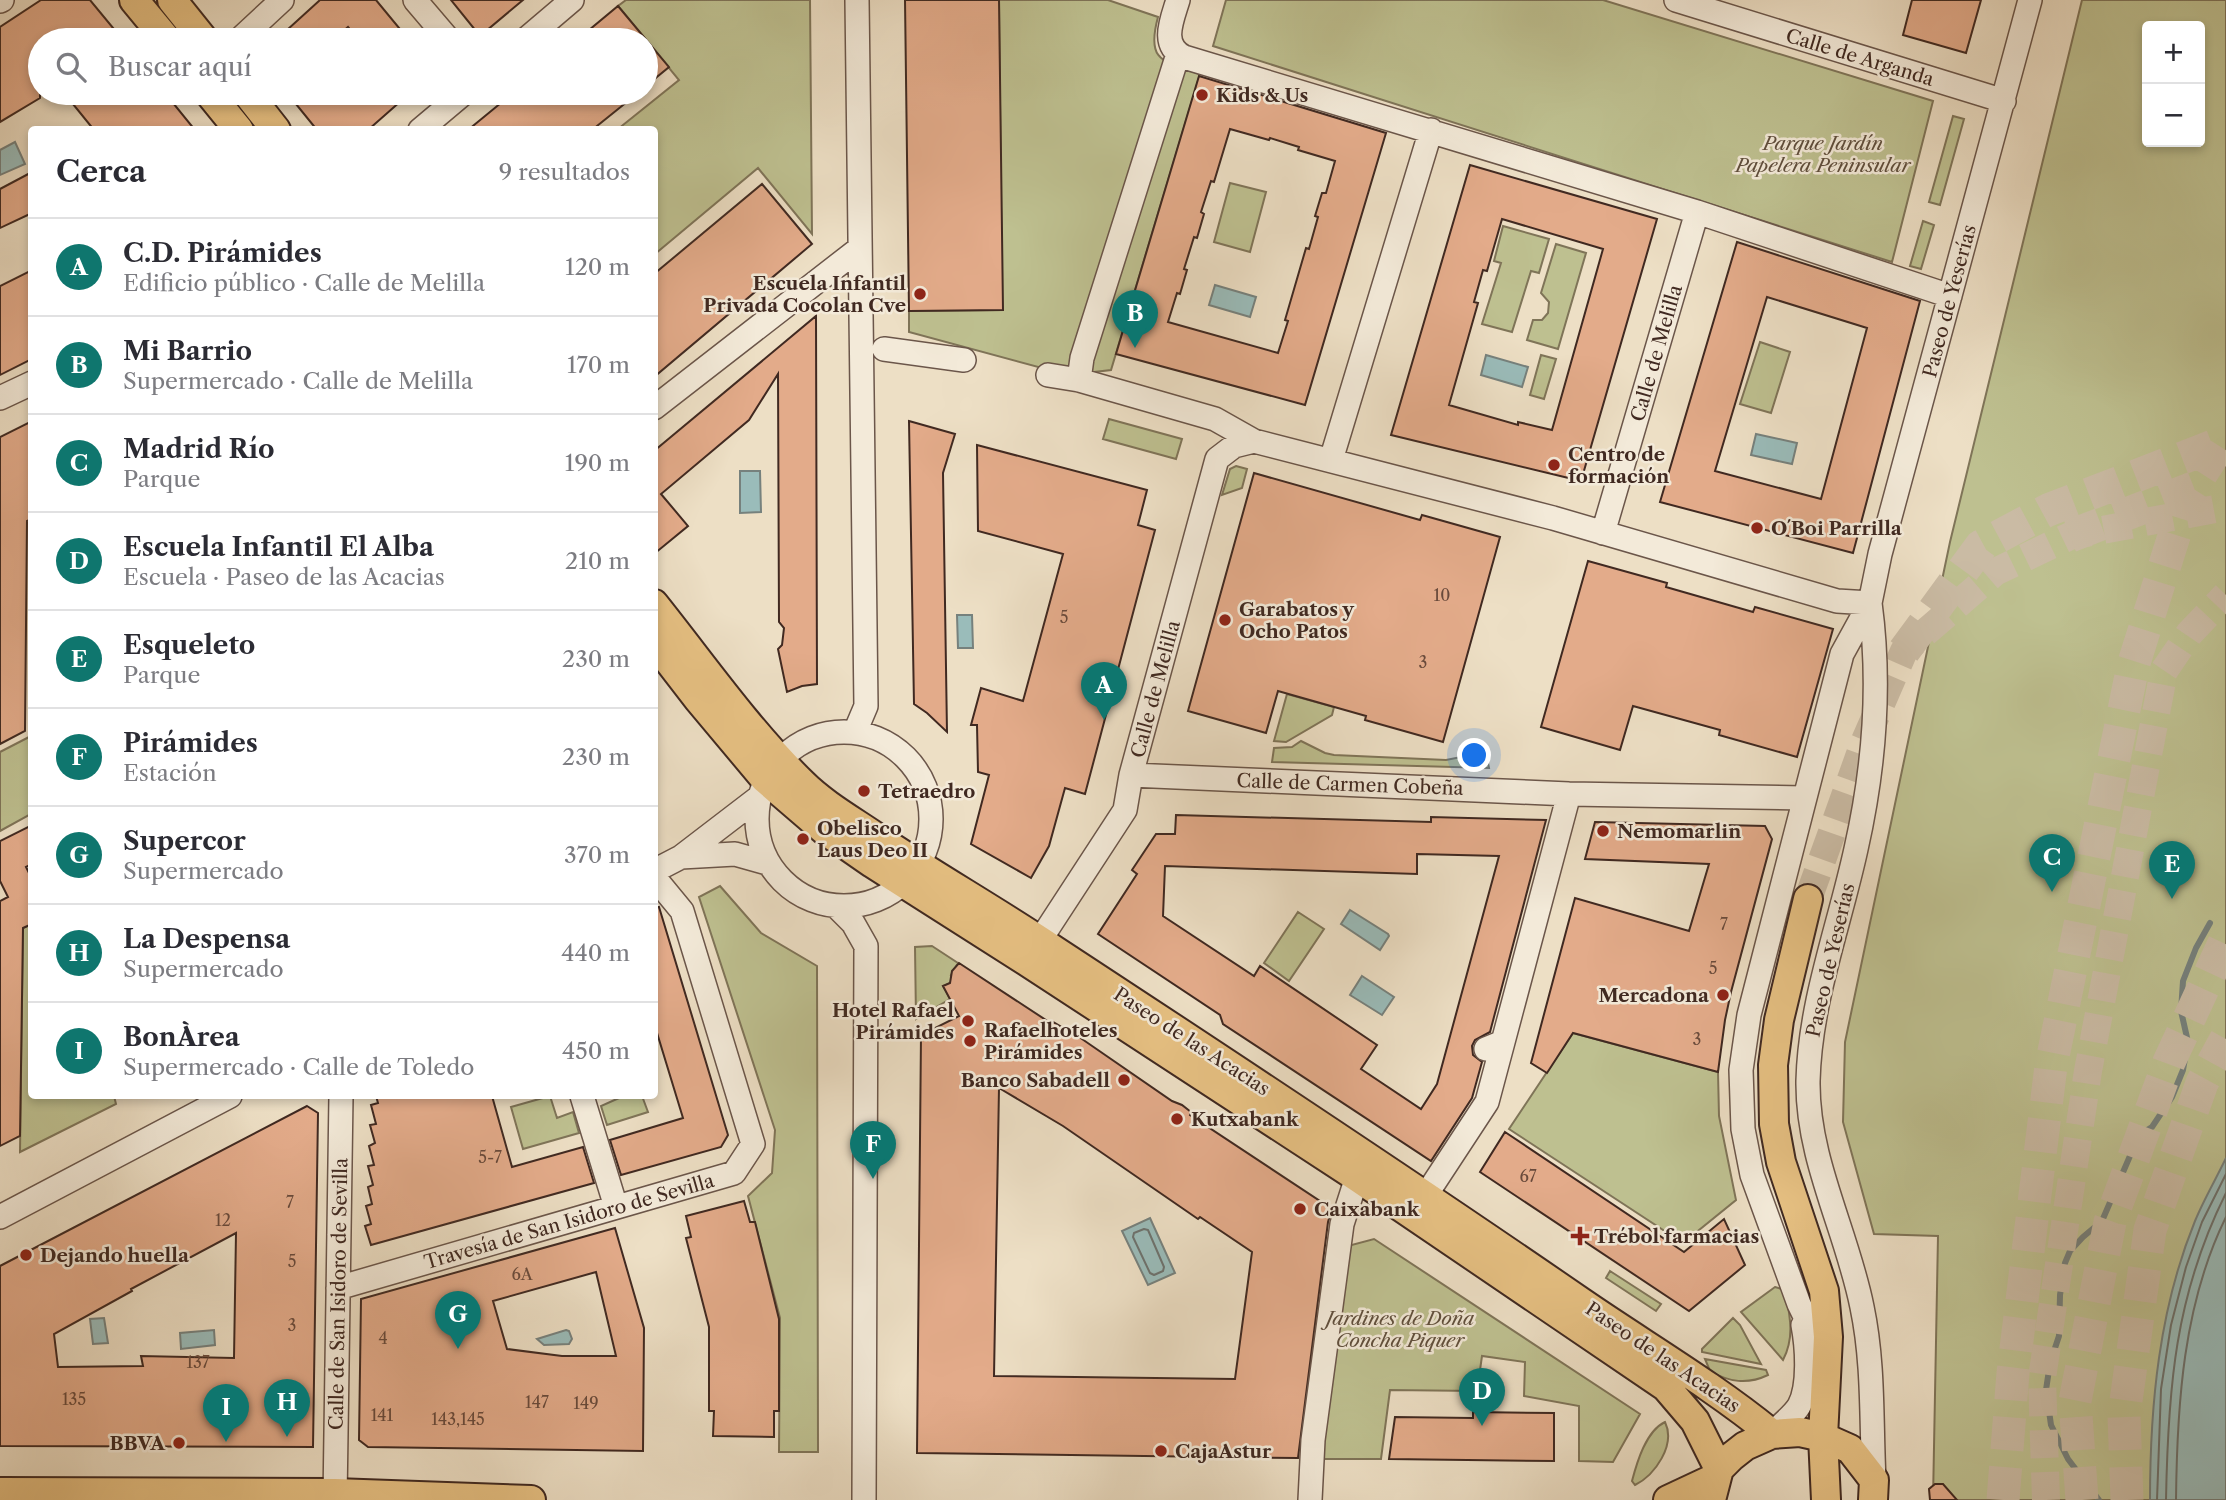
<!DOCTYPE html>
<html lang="es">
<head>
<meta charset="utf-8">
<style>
	body { margin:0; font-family:"Libre Caslon Text",serif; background:#f7f7f7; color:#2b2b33 }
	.controls { position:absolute; right:21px; top:21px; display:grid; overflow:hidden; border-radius:7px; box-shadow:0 4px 10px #0003 }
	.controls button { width:63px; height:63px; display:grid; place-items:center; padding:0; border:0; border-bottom:2px solid #e1e1e2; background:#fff; color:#2b2b33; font:35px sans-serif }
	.you { position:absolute; left:1475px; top:756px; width:24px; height:24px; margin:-18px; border:5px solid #fff; border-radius:50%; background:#1a73e8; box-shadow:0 0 0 10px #1a73e833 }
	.badge { display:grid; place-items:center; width:46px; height:46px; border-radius:50%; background:#0f766e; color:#fff; font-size:23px; font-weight:700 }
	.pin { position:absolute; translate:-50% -58px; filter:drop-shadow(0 2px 4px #0008) }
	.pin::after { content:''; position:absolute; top:37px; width:24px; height:21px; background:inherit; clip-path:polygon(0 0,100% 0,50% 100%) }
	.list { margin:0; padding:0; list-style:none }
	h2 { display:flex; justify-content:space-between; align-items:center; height:91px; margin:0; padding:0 28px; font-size:30px }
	h2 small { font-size:23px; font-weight:400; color:#7c7c81 }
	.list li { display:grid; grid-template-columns:46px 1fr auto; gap:21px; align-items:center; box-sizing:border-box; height:98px; padding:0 28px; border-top:2px solid #e1e1e2 }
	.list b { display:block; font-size:26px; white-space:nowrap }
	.list p { margin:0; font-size:23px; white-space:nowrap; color:#7c7c81 }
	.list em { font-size:23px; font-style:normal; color:#7c7c81 }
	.icon { flex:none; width:38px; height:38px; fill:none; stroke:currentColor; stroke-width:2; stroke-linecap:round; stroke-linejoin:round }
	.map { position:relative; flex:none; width:2226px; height:1500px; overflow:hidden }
	.search { position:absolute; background:#fff; box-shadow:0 4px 10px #0003; left:28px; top:28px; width:630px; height:77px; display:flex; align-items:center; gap:18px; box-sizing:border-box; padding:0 24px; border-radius:38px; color:#7c7c81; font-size:26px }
	.panel { position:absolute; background:#fff; box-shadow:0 4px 10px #0003; left:28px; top:126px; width:630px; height:973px; border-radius:7px }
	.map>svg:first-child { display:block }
	.green { fill:#bec090; stroke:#7f7458; stroke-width:2; fill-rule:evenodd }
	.water { fill:#9abcba; stroke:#76817d; stroke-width:2 }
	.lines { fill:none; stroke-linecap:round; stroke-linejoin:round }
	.shore { stroke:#6d726e; stroke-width:2 }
	.stream { stroke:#76817d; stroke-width:6 }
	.building { fill:#e3ab8a; stroke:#402921; stroke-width:2; fill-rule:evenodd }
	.major-tunnel { stroke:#cabba4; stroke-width:28; stroke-dasharray:28 14; stroke-linecap:butt }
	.highway-tunnel { stroke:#cabba4; stroke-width:33; stroke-dasharray:33 17; stroke-linecap:butt }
	.minor-casing { stroke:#6b564a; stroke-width:26 }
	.major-casing { stroke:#402921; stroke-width:32 }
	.minor { stroke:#f3ead9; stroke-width:23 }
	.major { stroke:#e6c082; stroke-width:28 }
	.poi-dot { fill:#8f2418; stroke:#f3ead9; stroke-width:2.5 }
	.labels { text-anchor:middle; stroke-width:5; stroke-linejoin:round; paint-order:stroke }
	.number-label { font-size:16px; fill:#694a3b }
	.street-label { font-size:19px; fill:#402921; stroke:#f3ead9 }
	.poi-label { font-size:19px; font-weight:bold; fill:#402921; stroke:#f3ead9; text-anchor:start }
	.park-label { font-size:19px; font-style:italic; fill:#604f3d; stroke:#f3ead9 }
</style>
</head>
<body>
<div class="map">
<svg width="2226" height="1500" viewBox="0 0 2226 1500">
	<rect width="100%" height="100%" fill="#eddfc5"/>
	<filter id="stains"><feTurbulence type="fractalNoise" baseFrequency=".00286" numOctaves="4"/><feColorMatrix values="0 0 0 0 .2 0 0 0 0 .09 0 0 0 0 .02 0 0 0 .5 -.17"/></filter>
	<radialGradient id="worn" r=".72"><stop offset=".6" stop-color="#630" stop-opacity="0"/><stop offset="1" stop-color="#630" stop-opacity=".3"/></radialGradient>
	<path class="green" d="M626,0H810L812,234L758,168L655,254L654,130L618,129L679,80L618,6Z
		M999,0H1108L1158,17C1146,61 1162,61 1200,74L1111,370L1068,375L909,332V311L1002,310Z
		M1226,0H1603L1933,101L1892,262L1213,46Z
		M2082,0H2226V1500H1933L1938,1236L1874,1234L1843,1122L1845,1042L1950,542ZM2147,26H2200V142H2147Z
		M1953,116L1964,119L1940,205L1929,202Z
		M1230,183L1266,192L1250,252L1214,242Z
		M1923,221L1934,225L1921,269L1910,266Z
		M1503,226L1549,239L1539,273L1531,271L1512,332L1482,324L1501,263L1494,261Z
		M1556,244L1586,253L1558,349L1527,340L1533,320H1542L1548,313L1549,302L1541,293Z
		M1760,342L1790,352L1771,413L1740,404Z
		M1541,355L1556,359L1544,399L1530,395Z
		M1109,419L1182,439L1176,459L1103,439Z
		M1236,466L1247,469L1242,488L1222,495L1230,469Z
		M1287,694L1334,707L1332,715L1286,742L1274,741Z
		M31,736V814L0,831V752Z
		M1301,741L1325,753L1334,755L1446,760L1481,753L1487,758L1489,768L1272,762L1274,748L1292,747Z
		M720,886L761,933L817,966L818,1452H779L780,1318L748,1196L772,1173L775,1130L699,897Z
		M1298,912L1324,929L1289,981L1264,963Z
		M31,924L32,1096H114L116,1104L20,1152L23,928Z
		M932,946L958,963L951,975L960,979L943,986L950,999L916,1019L915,947Z
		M1573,1033L1718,1072L1719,1116L1736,1200L1683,1243L1509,1129Z
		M550,1096L557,1118L573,1112L579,1133L523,1149L511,1107Z
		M619,1096H642L648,1112L607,1125L601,1106L619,1098Z
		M1374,1239L1640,1414L1613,1462L1579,1461V1406L1524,1396L1525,1362L1482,1356L1477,1391L1390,1390L1381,1459H1318L1344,1247Z
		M1610,1271L1661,1304L1656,1311L1606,1278Z
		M1775,1287L1785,1290C1790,1316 1795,1337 1783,1360L1741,1312Z
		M1733,1318L1740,1325L1761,1364L1702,1352V1349Z
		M1705,1359L1766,1370L1768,1375C1747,1385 1729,1382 1710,1371Z
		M1665,1422C1676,1445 1655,1475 1635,1485L1632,1481C1637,1462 1646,1431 1665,1422Z"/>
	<path class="water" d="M15,142L25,164L0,175V150Z
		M1215,285L1256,297L1250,317L1209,305Z
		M1486,355L1528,367L1522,387L1481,375Z
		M1756,434L1797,443L1792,464L1751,455Z
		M740,471H760L761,512L740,513Z
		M957,615H972L973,648H958Z
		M1350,910L1388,934L1389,936L1380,950L1341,924Z
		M1362,976L1394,997L1382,1015L1350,995Z
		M2226,1158V1500H2150C2150,1405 2159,1309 2195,1221C2204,1199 2216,1179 2226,1158Z
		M1150,1218L1175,1273L1148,1285L1122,1231Z
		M104,1318L108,1343L93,1344L90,1319Z
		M214,1330L215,1345L181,1349L180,1333Z
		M566,1330L569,1331L572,1339L569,1344L544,1345L537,1339Z"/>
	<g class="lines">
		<path class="shore" d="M1144,1229L1148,1230L1164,1267L1163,1271L1154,1275L1150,1273L1133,1237L1134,1233Z
			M2157,1500L2161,1389L2171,1325L2186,1267L2202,1222L2226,1174
			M2166,1500C2168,1388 2175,1295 2226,1193
			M2176,1500C2177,1405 2183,1304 2226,1217"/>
		<path class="stream" d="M2099,1500L2068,1459L2051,1425L2046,1390L2050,1363L2059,1336L2060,1295L2065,1263L2070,1251L2083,1237L2102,1221L2139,1135L2152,1127L2172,1097L2183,1070L2188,1042L2181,1011L2183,981L2196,948L2210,923"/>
	</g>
	<path class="building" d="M41,0H90L123,40H40V98L0,122V27Z
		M320,0H376L409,40H359L348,27L333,40H276Z
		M451,0H523L480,36Z
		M905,0H999L1003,310L909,311Z
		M1912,0H1981L1966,53L1903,35Z
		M618,6L669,67L646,86V40H577Z
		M1199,76L1386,133L1305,405L1116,354ZM1230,129L1269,140L1270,138L1299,147L1298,150L1335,161L1326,193H1322L1315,216L1318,217L1309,249L1306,248L1285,320L1288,321L1278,353L1168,322L1177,293L1180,294L1187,270L1184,269L1194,237L1197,238L1204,214L1201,212L1211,181L1214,182Z
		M64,93H165L195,130H94Z
		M287,93H337L344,101L354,93H410L368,130H317Z
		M513,93H638L592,130H468Z
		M1470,165L1657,219L1581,481L1391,435ZM1502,219L1603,249L1552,430L1518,422V425L1449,405L1478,303L1474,302L1483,270L1487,271Z
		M32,172V213L0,228V189Z
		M762,184L812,244L654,377V274Z
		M1737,242L1920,301L1853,553L1660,502ZM1767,297L1867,328L1821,499L1715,471Z
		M32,270V359L0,375V286Z
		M816,316L817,684L802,686L787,692L778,649L782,645L784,628L779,622L778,374L749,420L661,494L688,526L654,554V451Z
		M32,421V519L27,521L25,731L0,744V437Z
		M909,421L955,434L943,473L947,732L927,713L914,704Z
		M977,445L1147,490L1138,525L1155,530L1085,794L1065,788L1049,846L1031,878L971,844L989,775L978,772L977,725H971L981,688L1023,701L1063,554L978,531Z
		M1254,473L1420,520L1422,515L1500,537L1443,742L1365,720L1366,716L1278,691L1266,733L1188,711Z
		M1588,561L1667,583L1666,587L1753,612L1755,607L1833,629L1797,757L1719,735L1720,730L1633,706L1620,750L1541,727Z
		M1176,815L1431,822V817L1546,820L1490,1032L1475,1040L1472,1046L1473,1055L1482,1062L1472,1098L1431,1161L1223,1024L1220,1015L1098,934L1137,874L1132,870L1156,834H1175ZM1417,854L1499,856L1437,1084L1421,1109L1361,1069L1377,1045L1260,966L1254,976L1163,916L1165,866L1417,874Z
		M1595,822L1765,826L1772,839L1731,992L1725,1020L1718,1072L1573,1033L1547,1073L1531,1063L1575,898L1689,931L1709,864L1585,859Z
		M32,825V864L26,867L32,879V924L23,928L20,1136L0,1146V901L8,897L0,881V841Z
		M659,907L728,1135L721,1147L621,1175L610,1140L683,1118L654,1023V908Z
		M959,963L1052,1024L1053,1022L1082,1039L1172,1101L1182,1105L1191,1112L1190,1115L1332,1209L1328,1222L1298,1458L917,1453L921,1035L959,1016L943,986L950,983L952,971ZM999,1088L1063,1126L1198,1219L1200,1217L1252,1252L1235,1379L994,1376Z
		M376,1096H492L512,1167L583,1147L594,1183L371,1245L365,1226L371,1224L366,1206L372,1204L368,1187L373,1185L368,1166L374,1165L369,1146L375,1143L370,1125L376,1124L371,1105L378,1103Z
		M307,1106L318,1113L313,1447L0,1446V1266ZM236,1233L234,1358L141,1356L143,1366L58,1367L54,1334L132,1291L131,1289Z
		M1505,1132L1684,1252L1724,1219L1745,1265L1689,1311L1480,1172Z
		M744,1201L750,1222H755L779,1319V1411H774V1437L713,1436L714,1411H709V1327L686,1238L691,1237L686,1216Z
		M615,1228L644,1328L643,1451L368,1447L359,1440L361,1299ZM596,1272L616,1356H562L507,1349L493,1301Z
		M1473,1412L1554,1413V1461L1389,1459L1395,1417L1473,1418Z
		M1935,1484H1943L1957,1500H1930L1929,1489Z"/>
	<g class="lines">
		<path class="major-tunnel" d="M1808,899L1864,743L1904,651L1995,572L2070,536L2226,507
			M2046,1500L2042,1378L2088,1071L2164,671L2189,634L2226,595"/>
		<path class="highway-tunnel" d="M2070,536L2201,485
			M1904,651L1981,546L2048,510L2226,441
			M2003,1500L2013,1373L2051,1066L2133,666L2186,498L2226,435
			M2082,1500L2075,1401L2110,1222L2169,1062L2226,939
			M2127,1500L2124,1415L2150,1230L2202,1083L2226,1039"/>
		<g class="minor-casing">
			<path id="minor" d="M415,0L449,40
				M1178,0C1172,20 1160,45 1184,57L1697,212L1950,296
				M1676,0L2004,101
				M0,1L2,0
				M239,40L282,0
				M525,40L572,0
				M420,130L464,93
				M884,349L964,360
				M1048,375L1079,380L1215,419L1254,441
				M1079,380L1082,358L1178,54
				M0,398L32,383
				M654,408L860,248
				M1331,460L1431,130
				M1603,533L1697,212
				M1870,603C1881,685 1874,769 1856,849C1839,927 1810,1001 1808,1081C1807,1160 1847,1231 1862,1307C1874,1364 1871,1422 1874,1480
				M757 819a87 87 0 1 1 174 0a87 87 0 1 1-174 0Z
				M855,732L866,706L857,0
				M1131,775L1569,794L1804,798
				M681,857L735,854L767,863
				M654,871L681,857L758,798
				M837,907L853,923L866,946L864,1500
				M1031,954L1125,810L1131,775L1217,459L1234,446L1254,441L1553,518L1837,601L1870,603
				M1486,1049L1503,1042L1569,794
				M582,1096L616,1207
				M1426,1195L1487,1102L1503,1042
				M0,1217L230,1096
				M338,1288L734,1173L753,1144L682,911L654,877
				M1827,1362L1799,1304L1752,1175L1743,1129L1741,1070L1749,1015L1842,654L1870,603L1880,554L2030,0
				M1772,1434C1780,1425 1793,1416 1799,1406C1810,1386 1807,1346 1803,1325
				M335,1500L341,1096
				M1310,1500L1313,1440L1342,1224L1357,1177"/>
		</g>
		<g class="major-casing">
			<path id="major" d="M134,0L167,40
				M172,0L204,40
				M209,93L239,130
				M247,93L276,130
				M654,604C702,664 747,729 802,783C823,804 851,820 876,837C934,876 996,911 1054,950C1231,1066 1407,1182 1581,1302C1645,1346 1712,1385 1772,1434
				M654,642L698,699L765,779L823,829L872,863L1026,961L1357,1177L1666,1387L1695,1421L1719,1469
				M1808,899L1779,1020L1773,1065L1774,1124L1781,1162L1824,1291L1828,1337L1823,1437L1826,1500
				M0,1492L335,1493L531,1500
				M1668,1500L1715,1478
				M1711,1500L1719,1469L1731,1457L1745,1446L1772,1434L1800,1432L1823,1437L1850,1449L1874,1480L1873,1500"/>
		</g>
		<use href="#minor" class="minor"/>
		<use href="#major" class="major"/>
	</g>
	<g class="poi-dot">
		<circle cx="1202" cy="95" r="7"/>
		<circle cx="920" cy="294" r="7"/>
		<circle cx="1554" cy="465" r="7"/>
		<circle cx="1757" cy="528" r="7"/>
		<circle cx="1225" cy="620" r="7"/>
		<circle cx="864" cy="791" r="7"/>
		<circle cx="1603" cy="831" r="7"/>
		<circle cx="803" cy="839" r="7"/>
		<circle cx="1723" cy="995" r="7"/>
		<circle cx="968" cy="1021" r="7"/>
		<circle cx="970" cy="1041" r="7"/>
		<circle cx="1124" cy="1080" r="7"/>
		<circle cx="1177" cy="1119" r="7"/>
		<circle cx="1300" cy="1209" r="7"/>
		<path d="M1576.5 1225.5h7v7h7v7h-7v7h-7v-7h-7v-7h7z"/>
		<circle cx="26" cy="1255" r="7"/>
		<circle cx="179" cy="1443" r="7"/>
		<circle cx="1161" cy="1451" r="7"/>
	</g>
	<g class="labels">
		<g class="number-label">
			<text x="1442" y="601">10</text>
			<text x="1064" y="623">5</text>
			<text x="1423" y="668">3</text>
			<text x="1724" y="930">7</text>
			<text x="1713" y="974">5</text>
			<text x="1697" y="1045">3</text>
			<text x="490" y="1163">5-7</text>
			<text x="1528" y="1182">67</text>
			<text x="290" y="1208">7</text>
			<text x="223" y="1226">12</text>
			<text x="292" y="1267">5</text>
			<text x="522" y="1280">6A</text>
			<text x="292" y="1331">3</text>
			<text x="383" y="1344">4</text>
			<text x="198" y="1368">137</text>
			<text x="74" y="1405">135</text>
			<text x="537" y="1408">147</text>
			<text x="586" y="1409">149</text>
			<text x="382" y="1421">141</text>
			<text x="458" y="1425">143,145</text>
		</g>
		<g class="street-label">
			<text transform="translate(1860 57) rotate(17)" y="7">Calle de Arganda</text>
			<text transform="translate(1949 301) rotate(-75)" y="7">Paseo de Yeserías</text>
			<text transform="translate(1656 353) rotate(-74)" y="7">Calle de Melilla</text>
			<text transform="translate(1155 689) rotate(-75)" y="7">Calle de Melilla</text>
			<text transform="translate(1350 784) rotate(2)" y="7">Calle de Carmen Cobeña</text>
			<text transform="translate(1830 960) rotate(-77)" y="7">Paseo de Yeserías</text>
			<text transform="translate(1192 1041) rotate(33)" y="7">Paseo de las Acacias</text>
			<text transform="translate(569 1221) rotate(-16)" y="7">Travesía de San Isidoro de Sevilla</text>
			<text transform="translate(338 1294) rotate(-89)" y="7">Calle de San Isidoro de Sevilla</text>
			<text transform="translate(1663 1357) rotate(34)" y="7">Paseo de las Acacias</text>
		</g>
		<g class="poi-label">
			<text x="1216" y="102">Kids &amp; Us</text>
			<text x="906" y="290" text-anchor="end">Escuela Infantil<tspan x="906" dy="22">Privada Cocolan Cve</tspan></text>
			<text x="1568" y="461">Centro de<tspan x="1568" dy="22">formación</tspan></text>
			<text x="1771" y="535">O´Boi Parrilla</text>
			<text x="1239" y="616">Garabatos y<tspan x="1239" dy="22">Ocho Patos</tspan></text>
			<text x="878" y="798">Tetraedro</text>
			<text x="817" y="835">Obelisco<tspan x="817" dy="22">Laus Deo II</tspan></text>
			<text x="1617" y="838">Nemomarlin</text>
			<text x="1709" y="1002" text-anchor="end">Mercadona</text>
			<text x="954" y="1017" text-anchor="end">Hotel Rafael<tspan x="954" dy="22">Pirámides</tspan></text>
			<text x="984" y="1037">Rafaelhoteles<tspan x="984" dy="22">Pirámides</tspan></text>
			<text x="1110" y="1087" text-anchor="end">Banco Sabadell</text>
			<text x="1191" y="1126">Kutxabank</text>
			<text x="1314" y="1216">Caixabank</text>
			<text x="1594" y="1243">Trébol farmacias</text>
			<text x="40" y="1262">Dejando huella</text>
			<text x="165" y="1450" text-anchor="end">BBVA</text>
			<text x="1175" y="1458">CajaAstur</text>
		</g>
		<g class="park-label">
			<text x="1823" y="150">Parque Jardín<tspan x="1823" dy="22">Papelera Peninsular</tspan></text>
			<text x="1400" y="1325">Jardines de Doña<tspan x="1400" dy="22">Concha Piquer</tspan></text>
		</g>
	</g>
	<rect width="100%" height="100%" filter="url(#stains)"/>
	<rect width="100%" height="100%" fill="url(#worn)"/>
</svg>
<div class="controls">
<button>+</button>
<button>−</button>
</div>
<div class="you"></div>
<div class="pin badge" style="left:1104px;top:720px">A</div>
<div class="pin badge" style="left:1135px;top:348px">B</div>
<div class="pin badge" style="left:2052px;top:892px">C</div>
<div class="pin badge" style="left:1482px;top:1426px">D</div>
<div class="pin badge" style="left:2172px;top:899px">E</div>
<div class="pin badge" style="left:873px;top:1179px">F</div>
<div class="pin badge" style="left:458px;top:1349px">G</div>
<div class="pin badge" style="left:287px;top:1437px">H</div>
<div class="pin badge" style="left:226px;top:1442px">I</div>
<div class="search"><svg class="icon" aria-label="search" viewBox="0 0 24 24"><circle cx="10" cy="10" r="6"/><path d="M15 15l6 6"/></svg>Buscar aquí</div>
<section class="panel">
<h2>Cerca<small>9 resultados</small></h2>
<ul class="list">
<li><span class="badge">A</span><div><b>C.D. Pirámides</b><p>Edificio público · Calle de Melilla</p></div><em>120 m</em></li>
<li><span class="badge">B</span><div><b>Mi Barrio</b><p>Supermercado · Calle de Melilla</p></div><em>170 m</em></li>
<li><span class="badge">C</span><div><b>Madrid Río</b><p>Parque</p></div><em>190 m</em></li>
<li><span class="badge">D</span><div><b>Escuela Infantil El Alba</b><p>Escuela · Paseo de las Acacias</p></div><em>210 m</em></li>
<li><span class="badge">E</span><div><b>Esqueleto</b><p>Parque</p></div><em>230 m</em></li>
<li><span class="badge">F</span><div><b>Pirámides</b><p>Estación</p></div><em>230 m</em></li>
<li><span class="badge">G</span><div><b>Supercor</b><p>Supermercado</p></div><em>370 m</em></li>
<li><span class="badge">H</span><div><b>La Despensa</b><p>Supermercado</p></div><em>440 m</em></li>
<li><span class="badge">I</span><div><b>BonÀrea</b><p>Supermercado · Calle de Toledo</p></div><em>450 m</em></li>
</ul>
</section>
</div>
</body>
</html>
